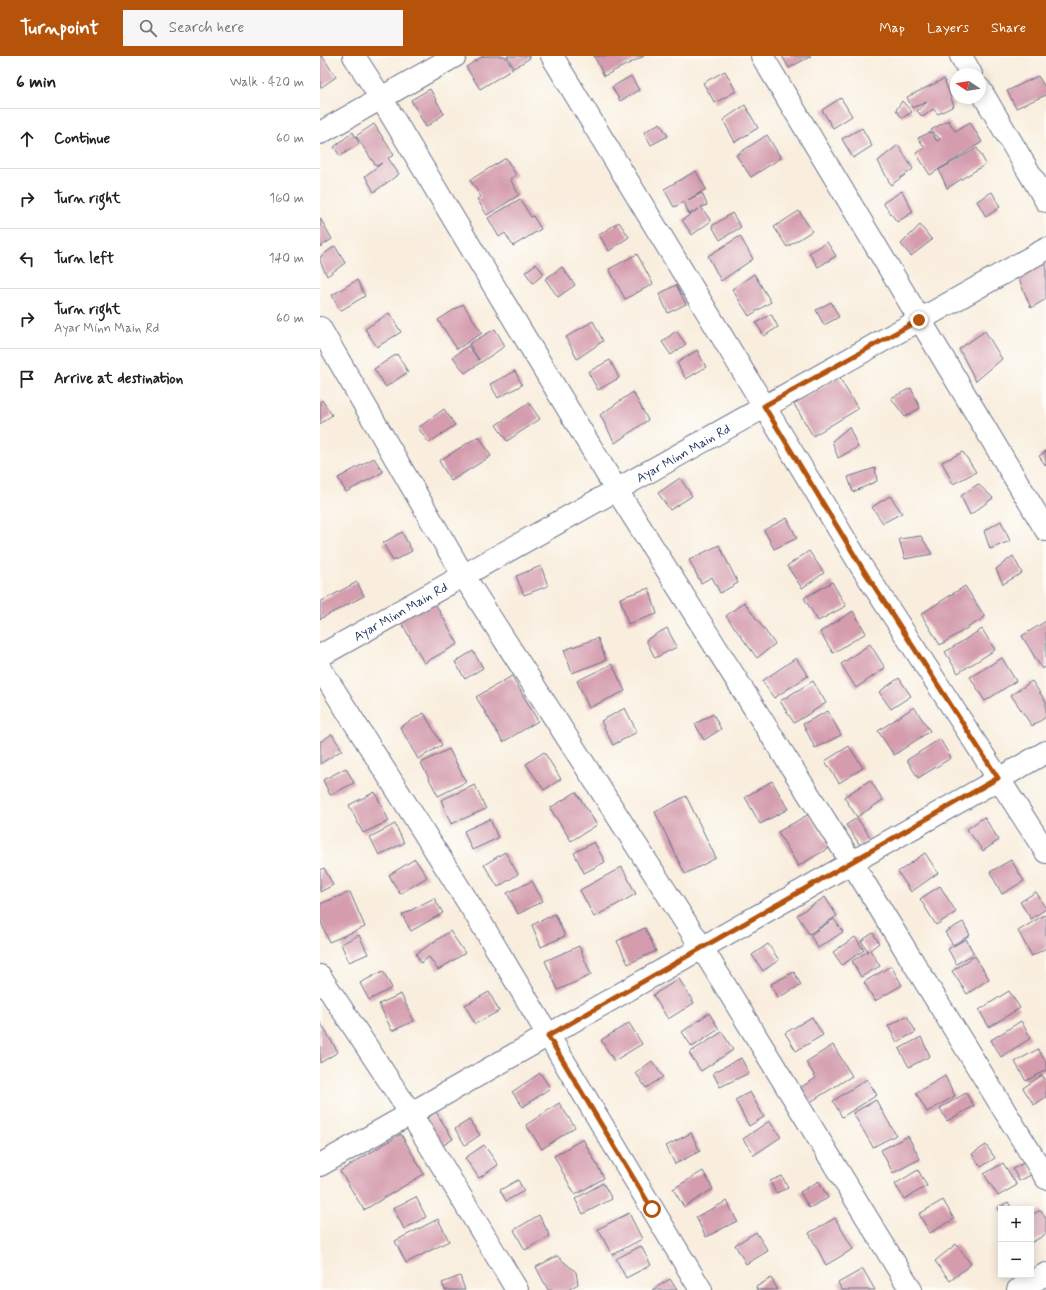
<!DOCTYPE html>
<html lang="en">
<head>
<meta charset="utf-8">
<style>
	body { margin:0; font-family:Mynerve,sans-serif; background:#f6f6f6; color:#222 }
	.controls { position:absolute; right:12px; bottom:12px; display:grid; overflow:hidden; border-radius:0px; box-shadow:0 2px 10px #0003 }
	.controls button { width:36px; height:36px; display:grid; place-items:center; padding:0; border:0; border-bottom:1px solid #e0e0e0; background:#fff; color:#222; font:20px sans-serif }
	.compass { position:absolute; left:630px; top:12px; width:36px; height:36px; border-radius:50%; background:#fff; box-shadow:0 2px 10px #0003; rotate:282deg }
	.stop { position:absolute; width:12px; height:12px; margin:-9px; border:3px solid #b45309; border-radius:50%; background:#fff }
	.stop.end { background:#b45309; border-color:#fff; box-shadow:0 1px 4px #0008 }
	.list { margin:0; padding:0; list-style:none }
	h2 { display:flex; justify-content:space-between; align-items:center; height:52px; margin:0; padding:0 16px; font-size:17px }
	h2 small { font-size:13px; font-weight:400; color:#767676 }
	.list li { display:grid; grid-template-columns:26px 1fr auto; gap:12px; align-items:center; box-sizing:border-box; height:60px; padding:0 16px; border-top:1px solid #e0e0e0 }
	.list b { display:block; font-size:15px; white-space:nowrap }
	.list p { margin:0; font-size:13px; white-space:nowrap; color:#767676 }
	.list em { font-size:13px; font-style:normal; color:#767676 }
	.icon { flex:none; width:22px; height:22px; fill:none; stroke:currentColor; stroke-width:2; stroke-linecap:round; stroke-linejoin:round }
	.map { position:relative; flex:none; width:726px; height:1234px; overflow:hidden }
	header { display:flex; align-items:center; gap:24px; box-sizing:border-box; height:56px; padding:0 20px; background:#b45309; color:#fff }
	header strong { font-size:19px }
	nav { display:flex; gap:22px; margin-inline-start:auto; font-size:14px }
	.search { width:280px; height:36px; background:#f6f6f6; display:flex; align-items:center; gap:10px; box-sizing:border-box; padding:0 14px; border-radius:0px; color:#767676; font-size:15px }
	main { display:flex }
	aside { flex:1; background:#fff }
	.map>svg:first-child { display:block }
	.building { fill:#d49cad }
	.lines { fill:none; stroke-linecap:round; stroke-linejoin:round }
	.street-casing { stroke:#69728b; stroke-width:24 }
	.street { stroke:#fff; stroke-width:22 }
	.route { stroke:#b45309; stroke-width:5 }
	.labels { text-anchor:middle; stroke-width:3.5; stroke-linejoin:round; paint-order:stroke }
	.street-label { font-size:13px; fill:#1b2f5e; stroke:#fdfcf7 }
</style>
</head>
<body>
<header>
<strong>Turnpoint</strong>
<div class="search"><svg class="icon" aria-label="search" viewBox="0 0 24 24"><circle cx="10" cy="10" r="6"/><path d="M15 15l6 6"/></svg>Search here</div>
<nav><a>Map</a><a>Layers</a><a>Share</a></nav>
</header>
<main>
<aside>
<h2>6 min<small>Walk · 420 m</small></h2>
<ul class="list">
<li><svg class="icon" aria-label="ahead" viewBox="0 0 24 24"><path d="M12 20V5M6 11l6-6 6 6"/></svg><div><b>Continue</b></div><em>60 m</em></li>
<li><svg class="icon" aria-label="right" viewBox="0 0 24 24"><path d="M7 20v-9h11M14 6l5 5-5 5"/></svg><div><b>Turn right</b></div><em>160 m</em></li>
<li><svg class="icon" aria-label="left" viewBox="0 0 24 24"><path d="M17 20v-9H6M10 6l-5 5 5 5"/></svg><div><b>Turn left</b></div><em>140 m</em></li>
<li><svg class="icon" aria-label="right" viewBox="0 0 24 24"><path d="M7 20v-9h11M14 6l5 5-5 5"/></svg><div><b>Turn right</b><p>Ayar Minn Main Rd</p></div><em>60 m</em></li>
<li><svg class="icon" aria-label="arrive" viewBox="0 0 24 24"><path d="M6 21V4h12l-3 4 3 4H6"/></svg><div><b>Arrive at destination</b></div></li>
</ul>
</aside>
<div class="map">
<svg width="726" height="1234" viewBox="0 0 726 1234">
	<rect width="100%" height="100%" fill="#fdfcf7"/>
	<filter id="ink" filterUnits="userSpaceOnUse"><feTurbulence type="fractalNoise" baseFrequency=".025" numOctaves="2"/><feDisplacementMap in="SourceGraphic" scale="8" xChannelSelector="R" yChannelSelector="G"/><feConvolveMatrix kernelMatrix="1 2 1 2 8 2 1 2 1" color-interpolation-filters="sRGB"/></filter>
	<filter id="wash" filterUnits="userSpaceOnUse"><feTurbulence type="fractalNoise" baseFrequency=".012" numOctaves="4" result="noise"/><feDisplacementMap in="SourceGraphic" scale="16" xChannelSelector="R" yChannelSelector="G"/><feGaussianBlur stdDeviation="0.9" result="paint"/><feColorMatrix in="noise" values="0 0 0 0 0 0 0 0 0 0 0 0 0 0 0 0 0 1.4 0 .05"/><feComposite in="paint" operator="in"/></filter>
	<g filter="url(#wash)">
		<rect width="100%" height="100%" fill="#f9eede"/>
		<g id="blocks">
			<path class="building" d="M0,0H2L16,21L0,32Z
				M163,0H185L193,13L160,33L146,11Z
				M187,0H209L210,2L194,12Z
				M274,0H324L284,20Z
				M462,0H491L469,12Z
				M405,15L416,35L395,47L383,27Z
				M311,20L319,34L300,45L292,31Z
				M718,20L726,33V39L696,52L687,35Z
				M624,23L634,50L618,58L613,53L603,61L597,55L607,46L592,52L587,41Z
				M110,33L124,58L106,71L91,44Z
				M521,42L532,60L513,72L502,54Z
				M582,45L592,56L582,62L576,54Z
				M425,49L438,72L415,86L403,64Z
				M628,64L635,75L650,66L662,86L610,119L596,97L605,92L598,82L611,76L617,85L620,83L611,74Z
				M340,67L348,80L331,89L324,76Z
				M54,68L74,99L68,102L79,118L54,136L45,120L62,107L56,110L36,80Z
				M542,72L552,90L533,102L522,83Z
				M33,76L39,88L20,100L14,91Z
				M447,79L461,102L431,121L416,99Z
				M578,89L593,113L571,129L558,105Z
				M657,92L666,108L627,132L619,114Z
				M186,102L196,119L190,123L199,139L167,159L157,143L161,141L150,124Z
				M376,115L386,133L368,144L382,137L387,149L381,151L391,165L372,179L362,164L379,153L369,158L364,146L354,151L344,133Z
				M582,135L593,156L577,166L563,147Z
				M672,136L680,151L666,161L657,145Z
				M200,143L211,161L213,160L221,173L193,190L185,177L179,181L168,162Z
				M479,155L492,175L467,191L454,171Z
				M412,157L421,171L400,184L392,170Z
				M0,162L12,183L0,191Z
				M299,166L309,181L289,195L279,179Z
				M600,169L612,184L591,200L581,188Z
				M420,180L433,203L401,225L388,200Z
				M507,186L516,200L498,211L489,197Z
				M15,190L25,207L7,220L0,205V201Z
				M317,198L333,228L305,243L289,213Z
				M726,204V243L711,252L698,221Z
				M216,208L224,218L213,227L205,216Z
				M242,211L255,229L238,241L225,223Z
				M434,218L451,246L429,260L412,233Z
				M37,224L45,240L20,255L12,239Z
				M356,229L366,248L348,257L339,238Z
				M511,246L519,261L504,269L496,254Z
				M143,248L162,277L137,293L118,264Z
				M69,257L81,276L57,291L45,273Z
				M451,258L458,271L444,280L436,267Z
				M273,265L283,285L257,303L246,281Z
				M175,273L185,290L145,317L133,301L148,290L159,304L149,288Z
				M356,275L366,288L351,299L342,286Z
				M665,275L682,303L656,325L639,293Z
				M377,294L386,311L366,323L357,307Z
				M77,298L88,316L66,331L54,313Z
				M290,304L299,322L278,334L268,316Z
				M195,315L202,329L178,342L170,328Z
				M519,321L538,353L493,380L474,348Z
				M591,332L600,352L585,361L571,342Z
				M313,336L328,364L295,387L280,359Z
				M2,344L12,359L0,368V346Z
				M209,347L220,363L187,385L176,369Z
				M124,353L135,369L109,387L98,372Z
				M529,371L538,391L518,402L512,385Z
				M159,380L171,400L131,425L119,405Z
				M726,395V410L719,400Z
				M643,396L656,416L633,428L622,406Z
				M54,402L63,416L26,436L18,422Z
				M555,412L557,425L533,436L528,421Z
				M360,422L372,440L350,454L338,437Z
				M658,428L673,442L650,459L641,440Z
				M570,440L582,457L563,467L552,451Z
				M467,462L477,482L454,493L444,474Z
				M681,465L690,485L670,493L664,475Z
				M82,476L92,495L73,505L63,487Z
				M601,480L612,498L585,503L579,483Z
				M399,489L418,527L400,537L392,521L381,527L369,504Z
				M489,495L504,517L482,532L467,510Z
				M693,500L702,517L683,528L676,513Z
				M221,510L228,530L204,539L196,520Z
				M37,526L44,540L0,563V546Z
				M512,526L526,550L498,565L484,542Z
				M645,530L665,561L620,589L601,558Z
				M329,532L337,558L308,568L300,542Z
				M113,544L138,588L104,607L80,564Z
				M424,546L455,588L437,602L406,560Z
				M533,555L546,577L513,597L500,576Z
				M726,565V611L722,613L702,580Z
				M347,572L357,591L335,602L326,584Z
				M662,573L675,594L638,617L625,596Z
				M278,582L286,604L252,617L244,594Z
				M550,588L565,612L536,632L521,608Z
				M153,595L163,612L145,623L135,606Z
				M476,602L488,620L454,642L442,625Z
				M682,602L696,625L665,645L650,621Z
				M292,608L305,635L269,652L257,625Z
				M192,620L218,665L183,686L156,641Z
				M579,622L591,640L571,653L559,636Z
				M493,625L506,647L474,667L460,645Z
				M712,625L726,646V661L712,670L691,639Z
				M594,651L610,675L574,699L558,675Z
				M305,652L317,676L293,689L281,665Z
				M508,655L521,679L495,692L483,668Z
				M104,657L122,689L98,703L80,671Z
				M393,658L401,673L384,684L375,668Z
				M12,678L22,694L0,708V686Z
				M620,683L631,702L598,722L587,704Z
				M529,690L543,712L519,727L505,705Z
				M129,693L146,726L118,740L101,707Z
				M224,696L241,723L224,734L206,708Z
				M26,712L34,727L10,739L3,724Z
				M550,724L563,744L537,761L524,741Z
				M452,725L468,753L440,768L425,741Z
				M155,729L166,753L131,768L121,744Z
				M55,736L69,765L43,777L29,749Z
				M256,736L277,769L251,785L230,752Z
				M366,740L396,802L365,818L335,756Z
				M489,758L509,792L478,810L458,776Z
				M664,761L679,784L663,795L647,773Z
				M537,762L551,782L540,789L526,769Z
				M170,763L178,782L152,794L144,775Z
				M75,768L84,787L59,799L50,781Z
				M274,786L285,806L264,817L254,797Z
				M185,796L198,818L178,831L164,809Z
				M605,797L618,817L591,836L578,816Z
				M95,803L107,821L80,838L69,819Z
				M691,804L704,825L682,838L670,816Z
				M302,811L316,838L274,861L260,834Z
				M4,812L13,829L0,836V814Z
				M212,825L223,845L198,858L187,837Z
				M620,830L636,856L616,869L600,843Z
				M30,836L45,871L9,886L0,863V848Z
				M716,836L726,853L711,863L700,846Z
				M505,841L517,860L489,878L477,859Z
				M114,842L123,857L91,875L82,859Z
				M235,858L245,880L221,891L212,869Z
				M724,859L726,861V892L712,900L698,875Z
				M514,863L523,876L498,892L490,879Z
				M643,866L650,879L633,889L625,876Z
				M325,872L336,895L308,908L297,885Z
				M130,875L145,897L118,914L109,901L101,907L96,898Z
				M553,877L559,887L550,894L560,910L541,921L532,905L548,895L541,885Z
				M39,879L48,898L29,906L21,888Z
				M535,881L544,894L522,909L513,896Z
				M646,883L654,898L636,908L628,893Z
				M448,888L459,904L443,915L432,899Z
				M259,890L271,919L238,934L225,905Z
				M655,900L669,923L647,938L632,915Z
				M571,910L582,929L555,945L544,926Z
				M63,915L72,932L49,944L40,927Z
				M474,916L481,929L457,942L451,928Z
				M359,923L374,947L348,963L333,939Z
				M689,935L700,952L669,971L659,954Z
				M169,936L179,955L155,968L145,949Z
				M81,938L94,965L72,975L59,948Z
				M389,957L399,973L372,991L362,976Z
				M587,960L596,976L577,986L568,970Z
				M492,961L503,979L476,995L465,977Z
				M701,965L711,982L681,1001L671,984Z
				M0,966L18,996L0,1007Z
				M309,967L322,988L294,1005L281,984Z
				M402,976L413,994L381,1015L369,997Z
				M601,981L610,1000L589,1011L579,993Z
				M513,989L532,1020L487,1048L478,1033L496,1022L486,1006Z
				M718,993L726,1006V1014L706,1025L695,1006Z
				M421,1002L429,1017L400,1031L393,1017Z
				M332,1005L343,1021L326,1032L316,1017Z
				M220,1017L230,1032L203,1051L192,1036Z
				M722,1019L726,1025V1041L714,1049L703,1032Z
				M625,1020L635,1040L607,1056L596,1037Z
				M547,1023L557,1039L522,1061L513,1045Z
				M430,1036L444,1061L429,1070L415,1044Z
				M646,1037L654,1050L627,1065L620,1052Z
				M556,1044L576,1079L553,1091L533,1057Z
				M239,1047L255,1071L222,1093L206,1069Z
				M116,1056L133,1083L119,1092L103,1065Z
				M149,1064L160,1079L145,1089L135,1073Z
				M449,1065L461,1081L434,1099L423,1083Z
				M371,1077L380,1095L355,1108L346,1090Z
				M81,1078L104,1118L44,1154L20,1115Z
				M588,1080L600,1103L573,1117L561,1094Z
				M263,1083L284,1122L255,1139L234,1100Z
				M164,1089L178,1109L159,1122L145,1102Z
				M666,1089L675,1102L661,1111L652,1098Z
				M707,1105L713,1118L699,1125L693,1113Z
				M683,1107L697,1129L678,1140L664,1118Z
				M598,1114L607,1130L584,1143L575,1128Z
				M383,1115L393,1133L364,1151L353,1133Z
				M462,1120L468,1132L456,1137L450,1125Z
				M198,1124L204,1135L186,1145L180,1134Z
				M499,1125L508,1142L489,1152L480,1136Z
				M283,1127L292,1143L263,1158L255,1143Z
				M96,1141L106,1161L84,1173L73,1152Z
				M623,1144L634,1163L610,1177L599,1158Z
				M407,1145L417,1165L386,1181L376,1161Z
				M688,1146L692,1153H681V1158L678,1152Z
				M721,1154L726,1163V1178L711,1187V1159Z
				M309,1157L322,1183L292,1199L278,1173Z
				M219,1159L230,1180L205,1194L194,1174Z
				M515,1162L533,1193L506,1209L489,1177Z
				M118,1163L129,1185L86,1207L75,1185Z
				M436,1176L448,1195L426,1208L415,1189Z
				M636,1188L651,1208L630,1225L615,1205Z
				M321,1190L331,1209L306,1222L296,1203Z
				M237,1200L256,1216L258,1228L248,1234H228L216,1211Z
				M543,1213L555,1234H522L518,1227Z
				M140,1220L145,1234H125L122,1227Z
				M451,1222L458,1234H437L436,1231Z
				M350,1223L357,1234H332Z"/>
		</g>
	</g>
	<g filter="url(#ink)">
		<use href="#blocks" fill-opacity="0" stroke="#69728b" stroke-width="1"/>
		<g class="lines">
			<g class="street-casing">
				<g id="street">
					<path d="M34,0L61,42L296,433L532,807L726,1122"/>
					<path d="M232,0L541,510L726,796"/>
					<path d="M442,0L726,474"/>
					<path d="M641,0L651,18"/>
					<path d="M660,33L726,145"/>
					<path d="M0,77L135,0"/>
					<path d="M0,272L143,519L382,892L591,1234"/>
					<path id="s1" d="M0,600L726,193"/>
					<path d="M0,612L158,862L381,1234"/>
					<path d="M0,920L91,1058L197,1234"/>
					<path d="M0,1109L726,696"/>
					<path d="M698,1234L726,1218"/>
				</g>
			</g>
			<use href="#street" class="street"/>
		</g>
	</g>
	<g class="lines" filter="url(#ink)">
		<path class="route" d="M332,1153L228,980L678,722L541,510L444,350L599,264"/>
	</g>
	<g class="labels">
		<g class="street-label">
			<text dy="5" stroke="none"><textPath href="#s1" startOffset="416">Ayar Minn Main Rd</textPath></text>
			<text dy="5" stroke="none"><textPath href="#s1" startOffset="92">Ayar Minn Main Rd</textPath></text>
		</g>
	</g>
</svg>
<div class="controls">
<button>+</button>
<button>−</button>
</div>
<svg class="compass" viewBox="-18 -18 36 36"><path d="M0-13l5 13h-10z" fill="#e53935"/><path d="M0 13l5-13h-10z" fill="#767676"/></svg>
<div class="stop" style="left:332px;top:1153px"></div>
<div class="stop end" style="left:599px;top:264px"></div>
</div>
</main>
</body>
</html>
